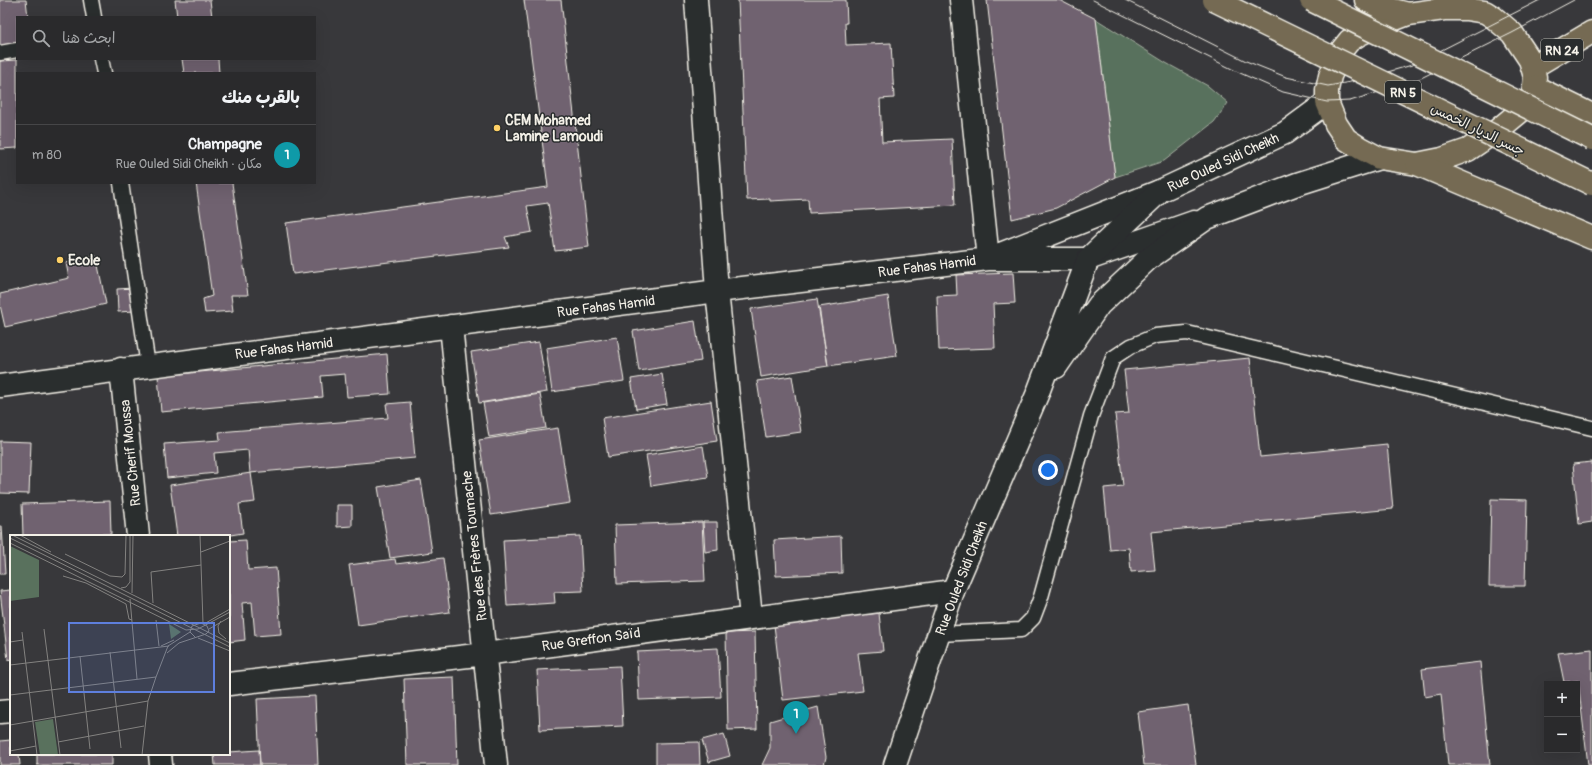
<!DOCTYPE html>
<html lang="ar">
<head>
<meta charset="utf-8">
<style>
	body { margin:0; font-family:Pangolin,"Playpen Sans Arabic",sans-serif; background:#363638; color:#f1f3f6; direction:rtl }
	.controls { position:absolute; right:12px; bottom:12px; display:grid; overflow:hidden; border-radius:0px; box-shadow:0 4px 16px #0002 }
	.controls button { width:36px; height:36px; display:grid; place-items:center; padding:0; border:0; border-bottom:1px solid #464648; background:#2a2a2c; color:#f1f3f6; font:20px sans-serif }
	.you { position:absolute; left:1048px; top:470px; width:14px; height:14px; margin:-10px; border:3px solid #fff; border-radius:50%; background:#1a73e8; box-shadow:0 0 0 6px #1a73e833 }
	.badge { display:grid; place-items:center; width:26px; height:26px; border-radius:50%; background:#d93025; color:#fff; font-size:13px; font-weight:700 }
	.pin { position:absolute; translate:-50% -33px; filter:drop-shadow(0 1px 2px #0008) }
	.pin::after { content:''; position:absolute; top:21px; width:14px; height:12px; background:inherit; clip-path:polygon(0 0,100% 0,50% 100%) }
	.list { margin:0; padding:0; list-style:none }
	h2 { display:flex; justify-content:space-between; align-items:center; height:52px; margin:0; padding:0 16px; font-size:17px }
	h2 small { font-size:13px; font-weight:400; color:#a5a7a9 }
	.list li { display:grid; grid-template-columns:26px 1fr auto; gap:12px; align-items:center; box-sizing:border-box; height:60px; padding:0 16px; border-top:1px solid #464648 }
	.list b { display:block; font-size:15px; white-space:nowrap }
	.list p { margin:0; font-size:13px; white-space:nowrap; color:#a5a7a9 }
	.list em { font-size:13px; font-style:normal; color:#a5a7a9 }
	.icon { flex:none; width:22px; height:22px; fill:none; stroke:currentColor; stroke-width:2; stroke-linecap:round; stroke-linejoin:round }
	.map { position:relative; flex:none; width:1592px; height:765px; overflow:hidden; direction:ltr }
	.search { position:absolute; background:#2a2a2c; box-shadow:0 4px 16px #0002; left:16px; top:16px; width:300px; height:44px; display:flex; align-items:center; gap:10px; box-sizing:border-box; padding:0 14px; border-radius:0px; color:#a5a7a9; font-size:15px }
	.panel { position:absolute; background:#2a2a2c; box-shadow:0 4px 16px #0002; left:16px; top:72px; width:300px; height:112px; border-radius:0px; direction:rtl }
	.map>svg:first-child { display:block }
	.green { fill:#59715d; stroke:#a6b1a2 }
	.building { fill:#70626f; stroke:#f4f1e8 }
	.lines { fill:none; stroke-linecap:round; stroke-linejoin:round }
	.lane-casing { stroke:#f4f1e8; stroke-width:17 }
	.street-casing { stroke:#f4f1e8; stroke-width:25 }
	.secondary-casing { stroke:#f4f1e8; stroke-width:25 }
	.primary-casing { stroke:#f4f1e8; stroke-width:25 }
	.highway-casing { stroke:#f4f1e8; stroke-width:25 }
	.lane { stroke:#2a2d2e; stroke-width:14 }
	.street { stroke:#2a2d2e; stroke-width:22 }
	.secondary { stroke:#2a2d2e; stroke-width:22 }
	.primary { stroke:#746b52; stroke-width:22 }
	.highway { stroke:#746b52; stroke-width:22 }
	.tram { stroke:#f4f1e8; stroke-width:1 }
	.highway-bridge-casing { stroke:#f4f1e8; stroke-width:25; stroke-linecap:butt }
	.highway-bridge { stroke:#746b52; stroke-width:22 }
	.poi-dot { fill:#ffd166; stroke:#2a2d2e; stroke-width:1.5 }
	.labels { text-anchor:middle; stroke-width:3; stroke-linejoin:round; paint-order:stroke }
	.shield { fill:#2a2d2e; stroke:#b7b6b0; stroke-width:1 }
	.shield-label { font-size:13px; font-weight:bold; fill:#f4f1e8 }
	.poi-label { font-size:14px; font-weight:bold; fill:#f4f1e8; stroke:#2a2d2e; text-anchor:start }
	.street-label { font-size:14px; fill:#f4f1e8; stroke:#2a2d2e }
	.inset-road { fill:none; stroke:#838280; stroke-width:1 }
	.view { fill:#5e7fdd; fill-opacity:0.15; stroke:#5e7fdd; stroke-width:2 }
	.inset-edge { fill:none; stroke:#f4f1e8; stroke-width:2 }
</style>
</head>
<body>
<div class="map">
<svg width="1592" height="765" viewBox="0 0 1592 765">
	<rect width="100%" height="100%" fill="#38383b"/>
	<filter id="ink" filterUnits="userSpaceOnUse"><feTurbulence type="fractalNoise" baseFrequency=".025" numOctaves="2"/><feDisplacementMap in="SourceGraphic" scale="8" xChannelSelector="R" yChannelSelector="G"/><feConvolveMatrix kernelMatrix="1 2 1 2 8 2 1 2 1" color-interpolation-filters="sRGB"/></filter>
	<g filter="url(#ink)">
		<path class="green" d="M1096,19L1166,63L1208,86L1228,103L1214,122L1164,161L1115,177Z"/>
		<path class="building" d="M0,0H26L28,17H17V43L0,45Z
			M175,0H210L212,17H177Z
			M524,0H561L589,247L555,251L548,203L527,206L532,232L505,237L509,247L293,274L286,223L548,187Z
			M738,0H846L847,23H845L846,45L891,43L894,98L880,99L882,142L952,139L955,205L809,213L808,199L770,201V199L747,200Z
			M987,0H1059L1096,19L1115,177L1056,208L1012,219Z
			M182,59H218L219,73H184Z
			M17,60V148L0,149V61Z
			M196,183H232L248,295H231L233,311L205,313L203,299L212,296Z
			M96,256L106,304L5,327L0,305V294L69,278L66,263Z
			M1013,273L1015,303L993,304L995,348L939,350L937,296L957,295L956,275Z
			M133,288L134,311L118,312L117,289Z
			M888,296L897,356L828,366L819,307Z
			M817,299L828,366L761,377L751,309Z
			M695,321L701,361L639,371L633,331Z
			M617,337L624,381L552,392L546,348Z
			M539,342L547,392L479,403L471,352Z
			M387,354L390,394L347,397L345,374L321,376L323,397L161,412L158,376Z
			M1250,358L1260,457L1387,444L1393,509L1151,532L1155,570L1131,572L1129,548L1110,550L1104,488L1123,486L1115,414L1129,413L1124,370Z
			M662,374L667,404L636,409L631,379Z
			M792,376L801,432L766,437L757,381Z
			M540,394L546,428L489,437L483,403Z
			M711,401L717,441L608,457L602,418Z
			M410,402L415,458L250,473L248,450L214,453L216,473L167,478L164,444L220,440L219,432L388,418L386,404Z
			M558,428L570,503L491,515L479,440Z
			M0,441L31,442L29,494L0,493Z
			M703,446L708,477L651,486L646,455Z
			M1592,462V522L1579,524L1573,464Z
			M251,473L255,502L239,504L243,533L224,536H177L170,485Z
			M421,480L432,552L390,558L378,487Z
			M1491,499L1527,500L1525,586H1489Z
			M110,501L111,534L23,536L22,504Z
			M337,505H352V526L337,527Z
			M702,522L705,581L617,584L615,525Z
			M703,522H717L718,550L705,552Z
			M0,526H2L5,574H0Z
			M580,536L583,591L554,592L555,603L507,606L503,540Z
			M841,536L842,573L776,576L774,540Z
			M246,540L248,570L276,568L281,634L255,636L252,602L242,603L245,640L229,642V541Z
			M443,558L450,612L358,625L349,565L395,559L396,564Z
			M11,590V659L8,660L0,591Z
			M879,613L883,651L858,653L863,691L783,700L774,625Z
			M755,632L757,729L728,730L726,633Z
			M718,648L721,697L639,700L637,652Z
			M1592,649V765H1588L1578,681L1564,682L1558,653Z
			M1480,662L1490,765H1448L1441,694L1425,697L1422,669Z
			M620,666L623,726L540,730L537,670Z
			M454,677L457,765H407L404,679Z
			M315,696L318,765H260L257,699Z
			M1188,705L1196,765H1144L1138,712Z
			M818,707L826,757L824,765H762L770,748V721Z
			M724,734L730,756L709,762L702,740Z
			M11,740V754H19L20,765H0V741Z
			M699,742L700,765H656V743Z
			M259,750L260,765H215L214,754H229V752Z
			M37,754H112V765H37Z"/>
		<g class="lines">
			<g class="lane-casing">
				<path id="lane" d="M91,0L94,17
					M0,53L17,50
					M101,59L104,73
					M121,183L148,366
					M939,634L1021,630L1033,618L1041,597L1091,416L1113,358L1131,346L1155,336L1187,333L1592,428"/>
			</g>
			<g class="street-casing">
				<path id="street" d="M696,0L717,291L751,617
					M961,0L988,259
					M998,255L1160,191
					M451,326L496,765
					M121,369L138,536
					M0,386L717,291L988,259H1088L1194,222
					M229,684L485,654L953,591
					M0,712L11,711
					M160,754L161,765"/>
			</g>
			<g class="secondary-casing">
				<path id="secondary" d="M1056,367L1099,305L1148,259L1207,218L1297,184L1379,158
					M895,765L953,591L1037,395L1088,259L1160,191L1285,133L1327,102"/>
			</g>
			<g class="primary-casing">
				<path id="primary" d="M1444,9H1466L1485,12L1493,17L1512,33L1530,60L1535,77L1533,95L1522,110L1499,129L1468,150L1442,159L1417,164L1379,158L1360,148L1346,139L1336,124L1327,102V90L1330,76L1341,51L1349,41L1358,35L1382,24L1408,14Z
					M1533,67L1592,32"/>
			</g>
			<g class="highway-casing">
				<path id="highway" d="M1366,0L1378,6L1408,14
					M1535,87L1592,115
					M1417,164L1592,238"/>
			</g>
			<use href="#lane" class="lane"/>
			<use href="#street" class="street"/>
			<use href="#secondary" class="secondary"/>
			<use href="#primary" class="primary"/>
			<use href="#highway" class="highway"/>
			<path class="tram" d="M1093,0L1240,73L1283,92L1327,102L1350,101L1417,80L1512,33L1574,0
				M1125,0L1246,61L1286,77L1328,86L1356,81L1412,65L1540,0"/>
			<g class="highway-bridge-casing">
				<path id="highway-bridge" d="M1214,0L1592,184
					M1311,0L1592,139"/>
			</g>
			<use href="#highway-bridge" class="highway-bridge"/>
		</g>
	</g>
	<g class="poi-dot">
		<circle cx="497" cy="128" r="4"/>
		<circle cx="60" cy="260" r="4"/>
	</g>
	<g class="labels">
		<g class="shield">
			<rect x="1541" y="39" width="42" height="22" rx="3"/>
			<rect x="1385" y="81" width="36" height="22" rx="3"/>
		</g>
		<g class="shield-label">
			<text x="1562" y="55">RN 24</text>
			<text x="1403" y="97">RN 5</text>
		</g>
		<g class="poi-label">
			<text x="505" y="125">CEM Mohamed<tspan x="505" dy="16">Lamine Lamoudi</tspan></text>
			<text x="68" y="265">Ecole</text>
		</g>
		<g class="street-label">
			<text transform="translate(1478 129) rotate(26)" y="5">جسر الديار الخمس</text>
			<text transform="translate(1223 162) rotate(-25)" y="5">Rue Ouled Sidi Cheikh</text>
			<text transform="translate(927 266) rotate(-7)" y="5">Rue Fahas Hamid</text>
			<text transform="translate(606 306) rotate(-7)" y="5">Rue Fahas Hamid</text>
			<text transform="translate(284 348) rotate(-7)" y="5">Rue Fahas Hamid</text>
			<text transform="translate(130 453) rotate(-96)" y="5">Rue Cherif Moussa</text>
			<text transform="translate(474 546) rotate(-96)" y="5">Rue des Frères Toumache</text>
			<text transform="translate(961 578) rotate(-69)" y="5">Rue Ouled Sidi Cheikh</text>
			<text transform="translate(591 639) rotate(-8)" y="5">Rue Greffon Saïd</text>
		</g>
	</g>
	<g transform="translate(10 535)">
		<rect width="220" height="220" fill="#38383b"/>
		<path d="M0,11L29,25V62L0,66ZM159,89L171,97L161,104ZM43,184L48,220H30L25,187Z" fill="#59715d"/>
		<path class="inset-road" d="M2,0L220,108M10,0L41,17M190,0L193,88M0,3L220,112M0,8L176,95L188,94L220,77M191,17L220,6M55,19L100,41L112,42L115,39L116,0M53,41L76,48L116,69L119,84L122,85M111,53L116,52L120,47V0M122,58L123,0M120,64L127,144M143,68L141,37L191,30M146,85L149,111M211,86L208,91L209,98L216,104M194,89L220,74M34,94L50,220M199,94L220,82M12,97L27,220M188,103L220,116M0,107L13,105M151,111L164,105M100,117L111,213M157,118L169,108L196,99L199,96L197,91L191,88L182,91L180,97L185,102M70,121L80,214M0,130L159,111M0,160L146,142M0,190L138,166M48,207L134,191M0,216L26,211M132,220L138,166L146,142L158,111L180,97"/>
		<path class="view" d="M59,88H204V157H59Z"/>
		<rect width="220" height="220" class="inset-edge"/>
	</g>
</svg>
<div class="controls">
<button>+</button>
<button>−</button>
</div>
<div class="you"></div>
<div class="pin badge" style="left:796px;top:734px;background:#0f9aa8">1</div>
<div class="search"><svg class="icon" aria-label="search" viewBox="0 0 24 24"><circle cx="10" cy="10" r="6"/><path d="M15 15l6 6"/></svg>ابحث هنا</div>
<section class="panel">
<h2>بالقرب منك<small></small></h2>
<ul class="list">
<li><span class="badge" style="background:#0f9aa8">1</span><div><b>Champagne</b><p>مكان · Rue Ouled Sidi Cheikh</p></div><em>80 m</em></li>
</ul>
</section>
</div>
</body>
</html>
